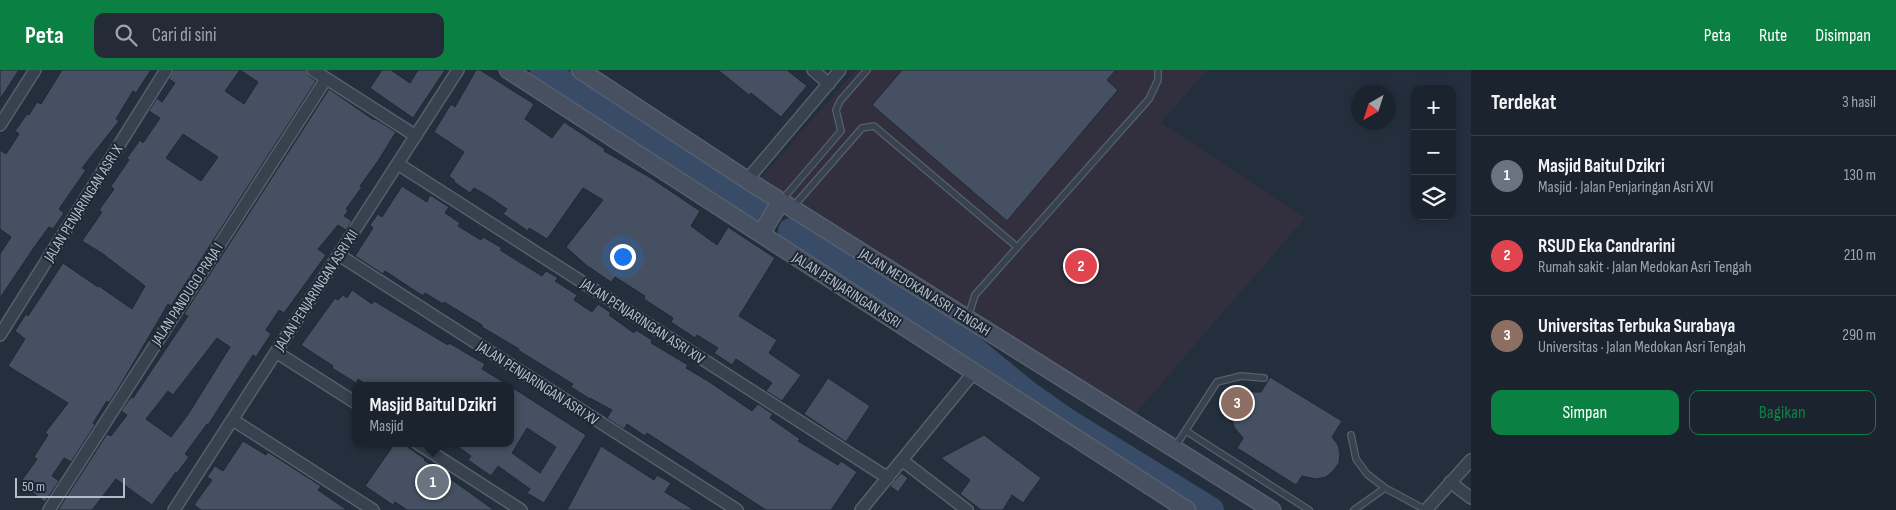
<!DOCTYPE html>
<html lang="id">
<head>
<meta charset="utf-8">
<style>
	body { margin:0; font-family:"Sofia Sans Condensed",sans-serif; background:#242b36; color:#f1f3f6 }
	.controls { position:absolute; right:15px; top:15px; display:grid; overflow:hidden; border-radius:10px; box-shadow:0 2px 12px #0003 }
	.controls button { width:45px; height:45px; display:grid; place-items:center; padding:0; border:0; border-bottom:1px solid #39404a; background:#1b232e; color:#f1f3f6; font:25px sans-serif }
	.compass { position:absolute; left:1351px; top:15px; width:45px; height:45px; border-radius:50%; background:#1b232e; box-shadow:0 2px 12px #0003; rotate:219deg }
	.scale { position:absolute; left:15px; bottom:12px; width:110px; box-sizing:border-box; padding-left:5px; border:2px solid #b4bcc9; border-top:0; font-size:14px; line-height:18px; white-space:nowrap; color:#b4bcc9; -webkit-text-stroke:4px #1d2633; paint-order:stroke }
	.you { position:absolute; left:622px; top:186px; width:18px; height:18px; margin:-12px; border:4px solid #fff; border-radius:50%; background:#1a73e8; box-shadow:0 0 0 8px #1a73e833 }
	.badge { display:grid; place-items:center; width:32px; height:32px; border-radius:50%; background:#0b8043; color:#fff; font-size:16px; font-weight:700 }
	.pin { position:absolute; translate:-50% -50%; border:2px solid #fff; box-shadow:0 1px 5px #0006 }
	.popup { position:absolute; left:352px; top:312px; width:162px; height:65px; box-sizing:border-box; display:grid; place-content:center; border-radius:10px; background:#1b232e; filter:drop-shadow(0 1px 4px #0005); font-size:16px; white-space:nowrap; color:#a0a4aa }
	.popup b { font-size:19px; color:#f1f3f6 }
	.popup::after { content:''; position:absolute; left:50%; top:100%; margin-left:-10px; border:10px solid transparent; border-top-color:#1b232e }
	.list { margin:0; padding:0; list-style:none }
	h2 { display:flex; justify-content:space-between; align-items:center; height:65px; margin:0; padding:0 20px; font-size:21px }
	h2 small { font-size:16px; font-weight:400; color:#a0a4aa }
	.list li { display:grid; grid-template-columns:32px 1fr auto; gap:15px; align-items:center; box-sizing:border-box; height:80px; padding:0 20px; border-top:1px solid #39404a }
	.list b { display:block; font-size:19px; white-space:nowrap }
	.list p { margin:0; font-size:16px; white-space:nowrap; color:#a0a4aa }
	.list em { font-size:16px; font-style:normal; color:#a0a4aa }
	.actions { display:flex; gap:10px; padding:15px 20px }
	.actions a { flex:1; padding:11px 0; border:1px solid #0b8043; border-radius:10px; text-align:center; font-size:18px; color:#0b8043 }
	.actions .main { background:#0b8043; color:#fff }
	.icon { flex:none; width:28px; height:28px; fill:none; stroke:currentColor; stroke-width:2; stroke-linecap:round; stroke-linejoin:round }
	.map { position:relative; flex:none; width:1471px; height:440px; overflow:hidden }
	header { display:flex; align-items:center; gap:30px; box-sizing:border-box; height:70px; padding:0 25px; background:#0b8043; color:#fff }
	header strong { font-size:24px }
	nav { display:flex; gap:28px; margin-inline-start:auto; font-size:18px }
	.search { width:350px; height:45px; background:#242b36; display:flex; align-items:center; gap:12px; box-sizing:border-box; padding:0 18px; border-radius:10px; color:#a0a4aa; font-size:19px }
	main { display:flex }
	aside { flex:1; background:#1b232e }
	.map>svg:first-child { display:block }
	.medical { fill:#32303f }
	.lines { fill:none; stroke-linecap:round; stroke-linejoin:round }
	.river { stroke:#394c67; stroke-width:26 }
	.building { fill:#455162; stroke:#1f2835; fill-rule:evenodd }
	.lane-casing { stroke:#565f6c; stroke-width:8 }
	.street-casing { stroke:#565f6c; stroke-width:14 }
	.secondary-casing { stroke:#565f6c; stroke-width:19 }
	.lane { stroke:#38414e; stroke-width:5.5 }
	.street { stroke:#38414e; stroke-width:11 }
	.secondary { stroke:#465061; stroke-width:16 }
	.labels { text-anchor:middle; stroke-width:4; stroke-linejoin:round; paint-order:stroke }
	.street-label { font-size:15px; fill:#b4bcc9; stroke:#1d2633 }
</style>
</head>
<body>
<header>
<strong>Peta</strong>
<div class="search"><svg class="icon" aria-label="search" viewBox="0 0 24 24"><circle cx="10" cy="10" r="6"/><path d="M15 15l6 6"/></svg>Cari di sini</div>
<nav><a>Peta</a><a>Rute</a><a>Disimpan</a></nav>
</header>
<main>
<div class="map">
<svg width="1471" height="440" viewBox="0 0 1471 440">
	<rect width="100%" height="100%" fill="#242f3e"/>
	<path class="medical" d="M856,0H1207L1161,53L1305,148L1134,345L761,108Z"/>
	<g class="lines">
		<path class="river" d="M543,0L760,140
			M791,161L972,278L1028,324L1065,350L1211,440"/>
	</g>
	<path class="building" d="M0,0H19L0,29Z
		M62,0H151L136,23L133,21L116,49L119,51L82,98L86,100L59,139L64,143L53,159L49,157L35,176L0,228V184L11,167L0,159V80L6,84L19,64L15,61L27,44L29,45L37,32L41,34Z
		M173,0H306L309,6L316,11L171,236L168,234L124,309L109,333L107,331L93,353L95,355L71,392L64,388L52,406L59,411L45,432L20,413L37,389L34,387L48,365L45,363L68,333L8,296L25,269L15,261L26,244L28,246L63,193L98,217L99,216L132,239L145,216L103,184L82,171L102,142L99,140L114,119L111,116L129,90L127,88L140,70L143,73L160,48L149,41L157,28L162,32L175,13L169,9ZM240,0L258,12L244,34L225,21ZM183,64L218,87L201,111L166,88Z
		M382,0H391L410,13L418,0H445L413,48L370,18Z
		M476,0H480L534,34L525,49L552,68L564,52L605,79L604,81L651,108L700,141L691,156L717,175L728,157L775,188L739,246L777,270L769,283L801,305L782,331L766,321L772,313L736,289L732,295L714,283L718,278L697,265L695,268L671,252L673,248L644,229L645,226L615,207L611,212L586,195L566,177L603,130L583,118L547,169L529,158L528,161L503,144L507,139L488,126L474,118L470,123L454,112L455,111L449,106L464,82L434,62L451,34L455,37Z
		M718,0H787L807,16L781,47L751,23L749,25Z
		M902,0H1116L1107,10L1118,20L1007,151L872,35Z
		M329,19L374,50L375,49L396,62L378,91L360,116L362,117L346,139L348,141L344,146L352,151L346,160L338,155L318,179L326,185L284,243L279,240L266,260L271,264L256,287L253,285L208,355L207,354L185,384L189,387L177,403L176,402L152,435L116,409L92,440H58L107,364L111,366L127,345L121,341L131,327L133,328L188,246L184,244ZM217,268L230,277L189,343L171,367L146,349L168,321L173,325Z
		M402,116L427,132L430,125L449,137L445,143L460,153L458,156L481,170L483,167L502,178L500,180L542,206L546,201L558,208L555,211L577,225L574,230L592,242L598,234L611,243L609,245L634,263L636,260L652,270L651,273L688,295L686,298L708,311L752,341L758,334L773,344L770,348L800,369L798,371L838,395L841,391L857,402L831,440H766L647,363L645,366L627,354L624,359L607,348L612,340L590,328V329L571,317L573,314L518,280L519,279L482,257V255L444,232L443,234L425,223L423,226L385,201L383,204L355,186L373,158L370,155L378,144L382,147Z
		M352,220L372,234L374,231L448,275L449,273L485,294L482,299L510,316H368L358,309L356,313L332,298L333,296L301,275L335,228L338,230L343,225L347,228Z
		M1270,307L1342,351L1332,367L1338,375L1340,384L1339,393L1333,401L1326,407L1316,409L1302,406L1296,415L1237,378L1243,368L1234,357L1232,349L1233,339L1237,331L1244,325L1252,322H1261Z
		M828,308L870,336L846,372L804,344Z
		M510,316L586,365L544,433L527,423L530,419L498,396L491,406L468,390L471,386L453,373H510ZM527,358L556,377L540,403L512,383Z
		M984,365L1041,408L1023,433L1012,425L1003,440H981L960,424L970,410L941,388Z
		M243,371L266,385L268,382L321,416L318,420L347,440H201L194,435L212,410L207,407L215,396L223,401Z
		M395,373H402L425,389L424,390L494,440H407L395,432L393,435L365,416Z
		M601,376L654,410L657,405L671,413L665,422L694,440H567Z
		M901,403L908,408L898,422L890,416Z"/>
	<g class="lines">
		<g class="lane-casing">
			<path id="lane" d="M782,130L841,61L836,40L840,31L867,0
				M793,137L862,58L874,56L1017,177
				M968,247L975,225L1149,29L1158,10V0
				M1186,361L1309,440
				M1351,365L1356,389L1367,404L1385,418
				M1175,377L1217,312L1241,306L1264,308
				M1354,440L1385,418L1426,440"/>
		</g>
		<g class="street-casing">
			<path id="street" d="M313,0L416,66
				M813,0L829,14
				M0,55L35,0
				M398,94L888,408
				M747,110L840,0
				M339,185L737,440
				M0,265L166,0
				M276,282L356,333
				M233,350L373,440
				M417,373L521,440
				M903,391L967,440
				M1450,412L1471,428
				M49,440L326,9
				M174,440L458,0
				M861,440L974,302
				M1426,440L1471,390"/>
		</g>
		<g class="secondary-casing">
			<path id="secondary" d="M508,0L1187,440
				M580,0L747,110L1272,440
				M761,164L781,131"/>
		</g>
		<use href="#lane" class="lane"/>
		<use href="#street" class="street"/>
		<use href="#secondary" class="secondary"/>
	</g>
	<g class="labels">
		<g class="street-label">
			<text transform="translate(83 133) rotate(-58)" y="5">JALAN PENJARINGAN ASRI X</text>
			<text transform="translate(316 220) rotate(-57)" y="5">JALAN PENJARINGAN ASRI XII</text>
			<text transform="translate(847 220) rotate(33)" y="5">JALAN PENJARINGAN ASRI</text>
			<text transform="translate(925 222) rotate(32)" y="5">JALAN MEDOKAN ASRI TENGAH</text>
			<text transform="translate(187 224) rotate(-57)" y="5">JALAN PANDUGO PRAJA I</text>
			<text transform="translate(643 251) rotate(33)" y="5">JALAN PENJARINGAN ASRI XIV</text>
			<text transform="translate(538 313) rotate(33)" y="5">JALAN PENJARINGAN ASRI XV</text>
		</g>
	</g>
</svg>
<div class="controls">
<button>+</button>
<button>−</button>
<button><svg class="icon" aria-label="layers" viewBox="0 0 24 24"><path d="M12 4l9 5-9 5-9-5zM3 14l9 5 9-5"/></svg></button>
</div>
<svg class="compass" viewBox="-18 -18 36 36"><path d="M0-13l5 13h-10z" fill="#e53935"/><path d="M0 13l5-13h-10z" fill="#a0a4aa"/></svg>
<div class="scale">50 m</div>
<div class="you"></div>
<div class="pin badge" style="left:433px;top:412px;background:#6b7280">1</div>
<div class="popup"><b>Masjid Baitul Dzikri</b>Masjid</div>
<div class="pin badge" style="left:1081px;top:196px;background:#e0444e">2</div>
<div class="pin badge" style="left:1237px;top:333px;background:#8d6e63">3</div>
</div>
<aside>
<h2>Terdekat<small>3 hasil</small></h2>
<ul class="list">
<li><span class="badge" style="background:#6b7280">1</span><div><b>Masjid Baitul Dzikri</b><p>Masjid · Jalan Penjaringan Asri XVI</p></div><em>130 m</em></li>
<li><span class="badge" style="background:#e0444e">2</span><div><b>RSUD Eka Candrarini</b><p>Rumah sakit · Jalan Medokan Asri Tengah</p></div><em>210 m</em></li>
<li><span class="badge" style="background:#8d6e63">3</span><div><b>Universitas Terbuka Surabaya</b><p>Universitas · Jalan Medokan Asri Tengah</p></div><em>290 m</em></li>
</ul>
<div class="actions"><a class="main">Simpan</a><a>Bagikan</a></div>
</aside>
</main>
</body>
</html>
